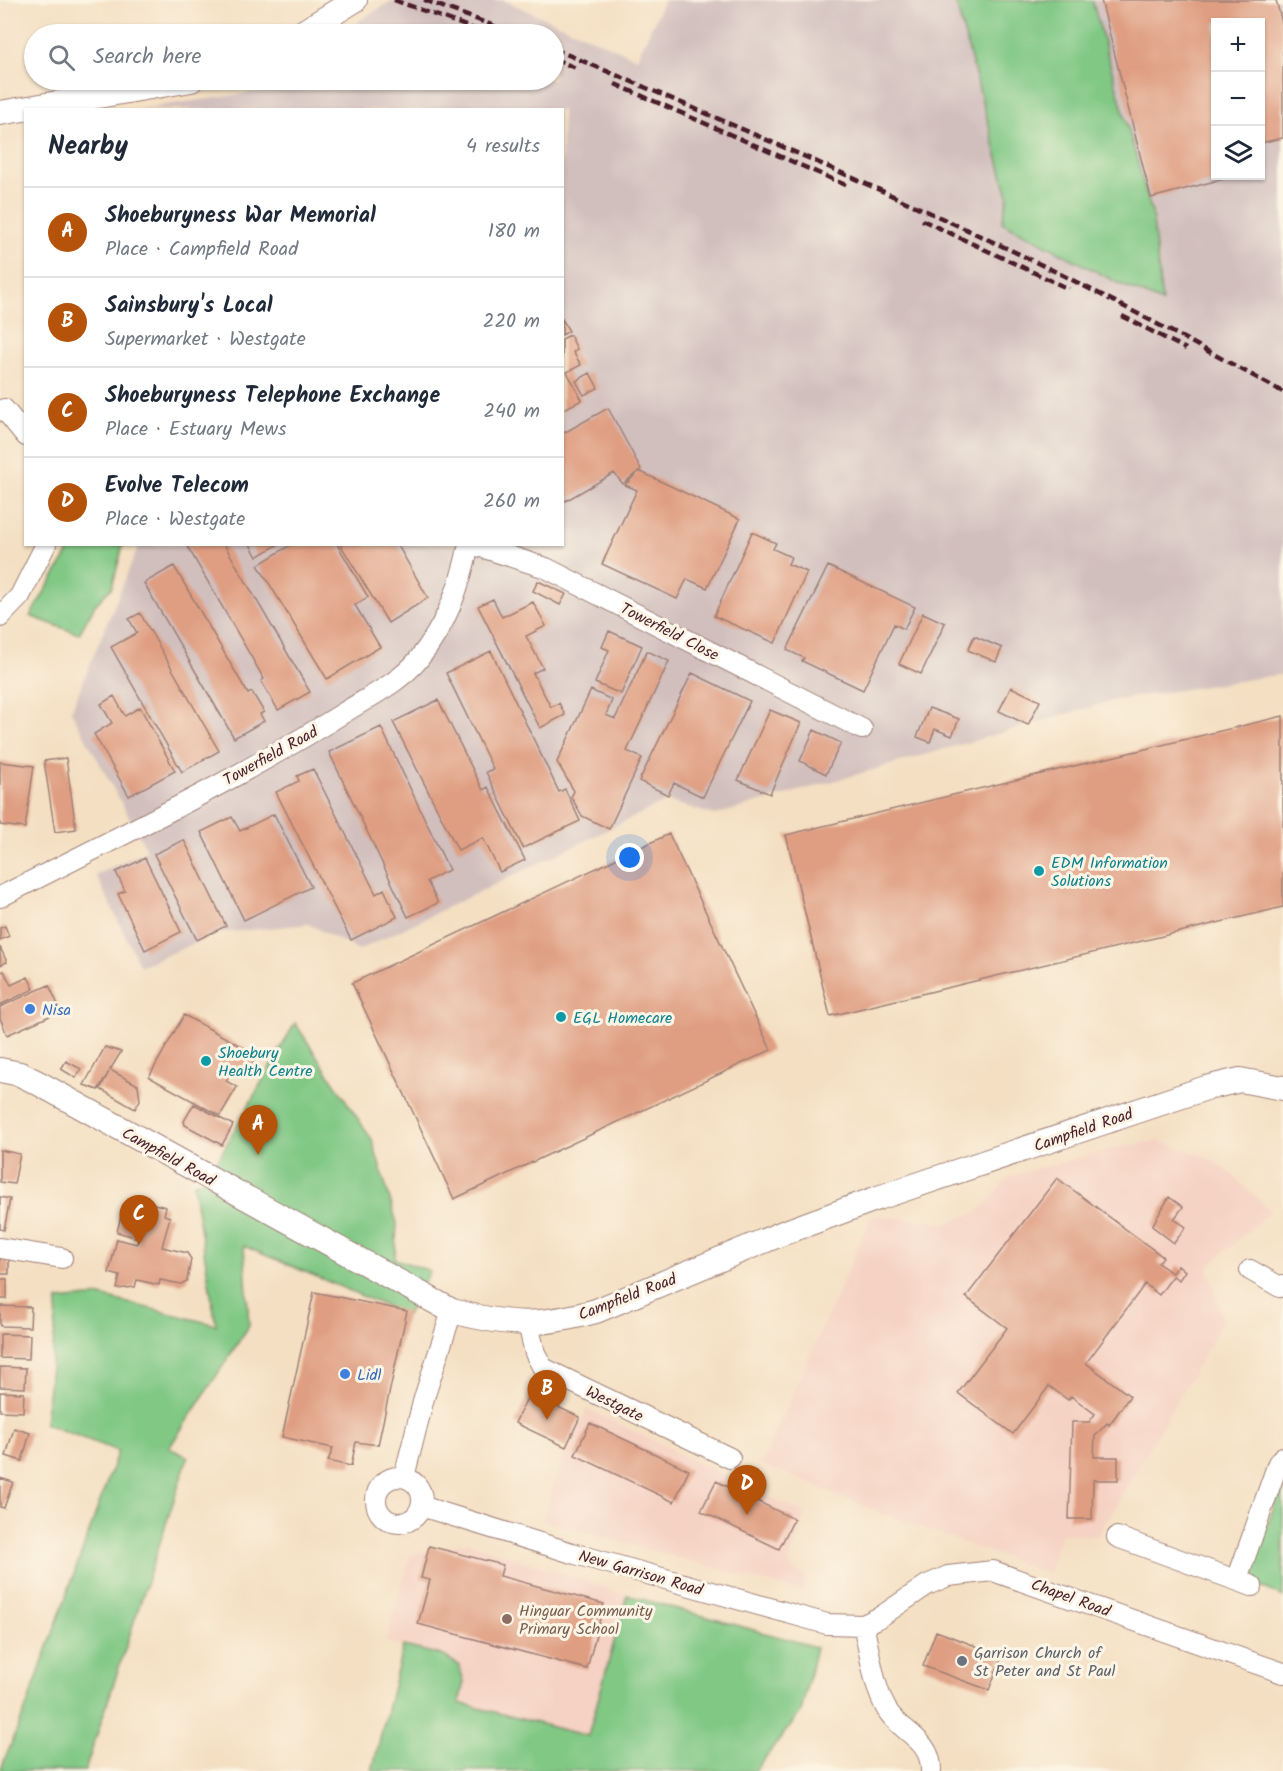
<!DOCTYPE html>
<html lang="en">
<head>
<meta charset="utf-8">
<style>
	body { margin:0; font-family:Kalam,sans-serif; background:#f2f2f3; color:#1f2937 }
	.controls { position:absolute; right:18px; top:18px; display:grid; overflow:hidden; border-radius:0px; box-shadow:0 2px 4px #0004 }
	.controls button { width:54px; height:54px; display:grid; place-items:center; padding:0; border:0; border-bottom:2px solid #e0e1e3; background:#fff; color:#1f2937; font:30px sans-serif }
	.you { position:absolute; left:630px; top:858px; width:21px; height:21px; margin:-15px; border:4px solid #fff; border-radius:50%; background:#1a73e8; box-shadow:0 0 0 9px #1a73e833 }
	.badge { display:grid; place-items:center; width:39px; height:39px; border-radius:50%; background:#b45309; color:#fff; font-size:20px; font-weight:700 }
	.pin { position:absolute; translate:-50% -50px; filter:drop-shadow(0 2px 3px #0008) }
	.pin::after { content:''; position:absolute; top:32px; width:21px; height:18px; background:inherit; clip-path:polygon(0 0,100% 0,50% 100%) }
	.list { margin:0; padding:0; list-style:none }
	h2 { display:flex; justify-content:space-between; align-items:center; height:78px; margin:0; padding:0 24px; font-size:26px }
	h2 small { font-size:20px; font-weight:400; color:#747a83 }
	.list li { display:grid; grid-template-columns:39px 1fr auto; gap:18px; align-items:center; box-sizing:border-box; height:90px; padding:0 24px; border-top:2px solid #e0e1e3 }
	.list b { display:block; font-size:22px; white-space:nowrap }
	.list p { margin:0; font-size:20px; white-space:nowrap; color:#747a83 }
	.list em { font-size:20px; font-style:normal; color:#747a83 }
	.icon { flex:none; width:33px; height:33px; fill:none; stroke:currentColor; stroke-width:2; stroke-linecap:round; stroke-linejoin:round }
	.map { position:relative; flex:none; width:1283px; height:1771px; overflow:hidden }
	.search { position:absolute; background:#fff; box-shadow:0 2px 4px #0004; left:24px; top:24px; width:540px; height:66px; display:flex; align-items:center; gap:15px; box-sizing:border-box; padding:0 21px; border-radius:33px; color:#747a83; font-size:22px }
	.panel { position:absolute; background:#fff; box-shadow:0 2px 4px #0004; left:24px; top:108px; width:540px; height:438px; border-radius:0px }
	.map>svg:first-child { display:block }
	.built { fill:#f5d2c3 }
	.industrial { fill:#d1bfbd; fill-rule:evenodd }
	.green { fill:#80c884; stroke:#657458; stroke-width:1.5 }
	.building { fill:#df9e82 }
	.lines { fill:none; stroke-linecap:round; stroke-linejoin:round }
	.minor-casing { stroke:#9f7f76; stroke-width:22 }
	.tertiary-casing { stroke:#9f7f76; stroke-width:26 }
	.minor { stroke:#fff; stroke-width:20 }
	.tertiary { stroke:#fff; stroke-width:24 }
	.rail { stroke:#4a1f2b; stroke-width:4.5; stroke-dasharray:9 4.5; stroke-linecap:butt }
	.culture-dot { fill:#0f9aa8; stroke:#fcf5e5; stroke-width:2 }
	.shop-dot { fill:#3f7fe0; stroke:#fcf5e5; stroke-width:2 }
	.education-dot { fill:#8d6e63; stroke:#fcf5e5; stroke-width:2 }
	.worship-dot { fill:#6b7280; stroke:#fcf5e5; stroke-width:2 }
	.labels { text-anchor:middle; stroke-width:6; stroke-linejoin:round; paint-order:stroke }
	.street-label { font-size:16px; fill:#4a1f2b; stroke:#fcf5e5 }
	.culture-label { font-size:16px; fill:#0d838f; stroke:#fcf5e5; text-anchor:start }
	.shop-label { font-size:16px; fill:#366cbe; stroke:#fcf5e5; text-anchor:start }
	.education-label { font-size:16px; fill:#785e54; stroke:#fcf5e5; text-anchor:start }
	.worship-label { font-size:16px; fill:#5b616d; stroke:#fcf5e5; text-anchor:start }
</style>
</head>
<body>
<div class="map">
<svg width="1283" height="1771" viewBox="0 0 1283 1771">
	<rect width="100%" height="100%" fill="#fcf5e5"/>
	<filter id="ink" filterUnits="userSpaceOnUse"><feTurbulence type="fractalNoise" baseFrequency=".0167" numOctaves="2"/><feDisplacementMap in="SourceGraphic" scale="12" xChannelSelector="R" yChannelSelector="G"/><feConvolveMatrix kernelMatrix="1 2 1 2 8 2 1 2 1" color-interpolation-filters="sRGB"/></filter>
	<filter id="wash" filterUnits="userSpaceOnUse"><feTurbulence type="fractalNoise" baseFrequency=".008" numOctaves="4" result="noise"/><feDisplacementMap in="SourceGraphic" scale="24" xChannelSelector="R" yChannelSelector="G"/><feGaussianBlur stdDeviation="1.35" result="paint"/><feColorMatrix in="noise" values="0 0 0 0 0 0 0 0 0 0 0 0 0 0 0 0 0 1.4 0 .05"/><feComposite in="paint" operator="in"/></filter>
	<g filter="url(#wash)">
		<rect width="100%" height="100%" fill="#f4dfc2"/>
		<path class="built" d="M1159,1141L1197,1153L1223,1166L1271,1211L1208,1267L1223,1321L1099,1535L1061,1534L1049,1573L889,1516L761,1464L871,1218L878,1216L947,1223L978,1212L1008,1178L1020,1173L1119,1147Z
			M587,1409L805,1514L789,1562L792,1570L806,1575L802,1592L542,1520L560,1465Z
			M468,1542L627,1595L588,1736L458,1703L464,1682L442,1655L386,1642L410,1555Z"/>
		<path class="industrial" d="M393,0H503L637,58L664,0H1283V674L1116,700L715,815L667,801L359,950L308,924L219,933L140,966L96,875L147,850L71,711L139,545L562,544V110L138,109L338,80H554V34H371L357,22ZM1216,22H1260V176H1216Z"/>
		<path class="green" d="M955,0H1092L1152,213L1162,302L1120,284L1002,222L1008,196Z
			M73,545H123L112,587L95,605L79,634L30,616Z
			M295,1023L372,1140L397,1223L395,1259L430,1271L407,1315L244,1246L249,1326L169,1448L188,1457L85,1771H0L28,1703L118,1451L45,1424L58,1300L100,1296L216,1325L193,1184L208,1177Z
			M1283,1481V1597L1260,1586L1252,1569Z
			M627,1595L816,1647L801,1712L755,1771H372L403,1646L442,1655L459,1665L464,1682L459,1703L588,1736Z"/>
		<g id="blocks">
			<path class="building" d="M1101,0H1276L1283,26V138L1260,143V22H1215V176H1234L1151,198Z
				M562,319L569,331L562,335Z
				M570,335L577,349L573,352L581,365L567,372L582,400L562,410V339Z
				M590,373L598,388L584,395L576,381Z
				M608,408L641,469L623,484L614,473L562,503V434Z
				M639,471L740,519L707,588L687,579L677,599L602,564L637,490L625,485Z
				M752,532L776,543L773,549L791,557L788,564L807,572L775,643L714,616Z
				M186,544H224L310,692L278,710L261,681L264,679Z
				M250,544H279L257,557Z
				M292,544H337L368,597L355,605L380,647L327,679L258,565Z
				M340,544H397L428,598L388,623Z
				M174,566L248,694L252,692L264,712L260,714L264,721L234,738L144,583Z
				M828,566L915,607L904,629L894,624L863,690L802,661L804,658L787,650Z
				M538,581L566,594L560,605L533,591Z
				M493,599L502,617L533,602L546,626L526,636L543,668L533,673L551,707L559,703L565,715L540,728L478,606Z
				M140,613L219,751L182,772L111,647L137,633L129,619Z
				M923,613L945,623L921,674L899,664Z
				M609,631L642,646L621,694L595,683L609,650L602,647Z
				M974,636L1002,648L996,662L968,650Z
				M491,651L559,792L565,789L580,821L523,848L486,772L493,769L446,673Z
				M647,651L669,661L627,751L642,758L609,829L582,816L571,797L574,791L557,762L591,690L612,700L606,715L615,719Z
				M692,673L750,701L703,797L674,783L668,795L639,781Z
				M1011,687L1040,701L1028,725L999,711Z
				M114,696L125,716L140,707L175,771L129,796L94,734L112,723L101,704Z
				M438,700L483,790L488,787L525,860L500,872L483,838L458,850L393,722Z
				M929,708L959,719L952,736L935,729L930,742L917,737Z
				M770,710L801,723L770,794L738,780Z
				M1283,716V907L830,1016L786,835Z
				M381,727L449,870L427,881L438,903L408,917L329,752Z
				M814,730L841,743L826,774L800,761Z
				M66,758L76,829L55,832L44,761Z
				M0,762L34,766L25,828L0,825Z
				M313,769L376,894L384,889L397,917L351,940L276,792L299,781L297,776Z
				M274,814L311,887L244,920L201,832L232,817L240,831Z
				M669,834L771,1050L454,1199L352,983Z
				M184,840L226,926L197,940L154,854Z
				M145,858L181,932L145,950L118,894L125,891L116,872Z
				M5,926L9,936L0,940V928Z
				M0,947L7,962L0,965Z
				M4,971L11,985L28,977L34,989L0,1005V972Z
				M49,985L61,1011L7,1035L0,1018V1007Z
				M184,1015L257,1055L247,1073L234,1066L226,1081L237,1087L220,1116L149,1077Z
				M105,1047L121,1052L110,1070L138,1085L140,1100L135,1109L100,1089L109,1072L98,1090L84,1085Z
				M66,1061L81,1069L76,1078L61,1069Z
				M194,1104L233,1125L222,1145L185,1125L184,1121Z
				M0,1150L20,1154L14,1184L0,1182Z
				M1057,1178L1163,1257L1158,1263L1172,1273L1178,1265L1185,1271L1179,1280L1173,1276L1159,1295L1145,1284L1086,1363L1130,1396L1109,1425L1107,1423L1095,1436L1094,1457H1118V1480H1093L1092,1519H1069L1072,1422H1089L1095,1414L1071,1396L1068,1400L1049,1386L1013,1434L958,1393L1007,1328L966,1297Z
				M0,1197L10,1199L4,1230L0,1229Z
				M1169,1197L1183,1207L1174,1219L1186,1227L1174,1243L1152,1226Z
				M139,1200L166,1207L164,1215L170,1217L162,1247L187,1253L191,1259L187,1281L181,1284L160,1280L159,1285L137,1280L135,1287L117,1289L120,1276L109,1273L117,1239L137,1244L138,1238L117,1232L124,1204L137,1207Z
				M0,1258H9V1274H0Z
				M0,1279H7V1299H0Z
				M314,1292L407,1311L378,1445L356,1442L351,1466L328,1461L333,1448L282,1437Z
				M0,1306L31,1307L30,1327L0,1326Z
				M0,1334L30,1335L29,1359L0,1358Z
				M0,1367L26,1368L25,1388L0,1387Z
				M0,1392L24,1393L23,1412L0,1411Z
				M529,1394L580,1417L566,1447L515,1423Z
				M590,1423L689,1470L674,1502L575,1455Z
				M14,1428L30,1433L22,1461L6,1456Z
				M0,1478L13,1482L4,1508L0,1507Z
				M716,1481L794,1519L779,1549L701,1511Z
				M429,1546L503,1565L500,1576L604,1604L587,1669L418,1624L430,1580L421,1578Z
				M936,1631L1002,1656L989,1690L923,1666Z"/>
		</g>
	</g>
	<g filter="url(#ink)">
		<use href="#blocks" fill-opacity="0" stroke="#9f7f76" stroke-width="1.5"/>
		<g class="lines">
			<g class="minor-casing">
				<path id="minor" d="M4,409L26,436
					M472,544L546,568L862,729
					M0,617L20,596L46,544
					M0,897C116,838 235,781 345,712C369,697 400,682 418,660C446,626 460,587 469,544
					M0,1248L62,1258
					M1250,1270L1280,1287L1283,1285
					M528,1324L535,1353L543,1368L730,1458
					M404,1477L424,1398L452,1311
					M376 1500a23 23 0 1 1 46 0a23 23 0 1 1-46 0Z
					M421,1506L572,1553L827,1624L863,1625L880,1617L927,1585L948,1576L993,1571L1283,1673
					M1117,1537L1252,1586
					M1237,1580L1278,1463L1283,1457
					M863,1625C870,1651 873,1686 887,1710C901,1733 932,1739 931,1771"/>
			</g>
			<g class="tertiary-casing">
				<path id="tertiary" d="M300,34L355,0
					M0,113L191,80
					M0,1070L20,1074L40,1084L452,1311C511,1326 538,1327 596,1311L783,1233L878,1198L1206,1088L1240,1080L1283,1088"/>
			</g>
			<use href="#minor" class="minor"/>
			<use href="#tertiary" class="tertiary"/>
			<path class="rail" d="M394,0L488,34
				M424,0L516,34
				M554,49C700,110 845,173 989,240C1089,286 1186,339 1283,392
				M554,59L576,68
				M615,84L848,186
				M922,220L1069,289
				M1122,316L1186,349"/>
		</g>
	</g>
	<g class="culture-dot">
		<circle cx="1039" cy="871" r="6"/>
		<circle cx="561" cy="1017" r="6"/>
		<circle cx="206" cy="1061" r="6"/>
	</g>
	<g class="shop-dot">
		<circle cx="30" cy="1009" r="6"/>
		<circle cx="345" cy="1374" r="6"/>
	</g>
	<circle class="education-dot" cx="507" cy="1619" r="6"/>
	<circle class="worship-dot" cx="962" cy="1661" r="6"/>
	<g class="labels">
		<g class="street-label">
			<text transform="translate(670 631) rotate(27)" y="6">Towerfield Close</text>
			<text transform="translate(270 755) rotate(-29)" y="6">Towerfield Road</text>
			<text transform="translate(1083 1129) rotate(-19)" y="6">Campfield Road</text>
			<text transform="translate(169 1156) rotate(29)" y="6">Campfield Road</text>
			<text transform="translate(627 1296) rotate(-21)" y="6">Campfield Road</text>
			<text transform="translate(615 1403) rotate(26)" y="6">Westgate</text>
			<text transform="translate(641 1572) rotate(16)" y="6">New Garrison Road</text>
			<text transform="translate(1071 1597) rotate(20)" y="6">Chapel Road</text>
		</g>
		<g class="culture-label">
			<text x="1051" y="868">EDM Information<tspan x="1051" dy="18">Solutions</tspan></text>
			<text x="573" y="1023">EGL Homecare</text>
			<text x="218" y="1058">Shoebury<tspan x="218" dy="18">Health Centre</tspan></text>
		</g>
		<g class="shop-label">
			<text x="42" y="1015">Nisa</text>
			<text x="357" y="1380">Lidl</text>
		</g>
		<g class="education-label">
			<text x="519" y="1616">Hinguar Community<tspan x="519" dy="18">Primary School</tspan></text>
		</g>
		<g class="worship-label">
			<text x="974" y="1658">Garrison Church of<tspan x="974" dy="18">St Peter and St Paul</tspan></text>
		</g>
	</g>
</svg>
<div class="controls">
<button>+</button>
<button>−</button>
<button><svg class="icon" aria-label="layers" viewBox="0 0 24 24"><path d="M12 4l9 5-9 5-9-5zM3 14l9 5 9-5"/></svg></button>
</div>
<div class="you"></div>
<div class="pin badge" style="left:258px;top:1155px">A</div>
<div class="pin badge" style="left:547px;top:1420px">B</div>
<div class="pin badge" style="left:139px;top:1245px">C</div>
<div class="pin badge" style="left:747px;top:1515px">D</div>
<div class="search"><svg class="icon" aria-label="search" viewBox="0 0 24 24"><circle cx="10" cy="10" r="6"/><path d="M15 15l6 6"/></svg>Search here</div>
<section class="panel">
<h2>Nearby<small>4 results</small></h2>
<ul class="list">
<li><span class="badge">A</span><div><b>Shoeburyness War Memorial</b><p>Place · Campfield Road</p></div><em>180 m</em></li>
<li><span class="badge">B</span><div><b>Sainsbury's Local</b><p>Supermarket · Westgate</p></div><em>220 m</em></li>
<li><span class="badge">C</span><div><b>Shoeburyness Telephone Exchange</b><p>Place · Estuary Mews</p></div><em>240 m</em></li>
<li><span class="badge">D</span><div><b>Evolve Telecom</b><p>Place · Westgate</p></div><em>260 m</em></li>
</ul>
</section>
</div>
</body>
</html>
